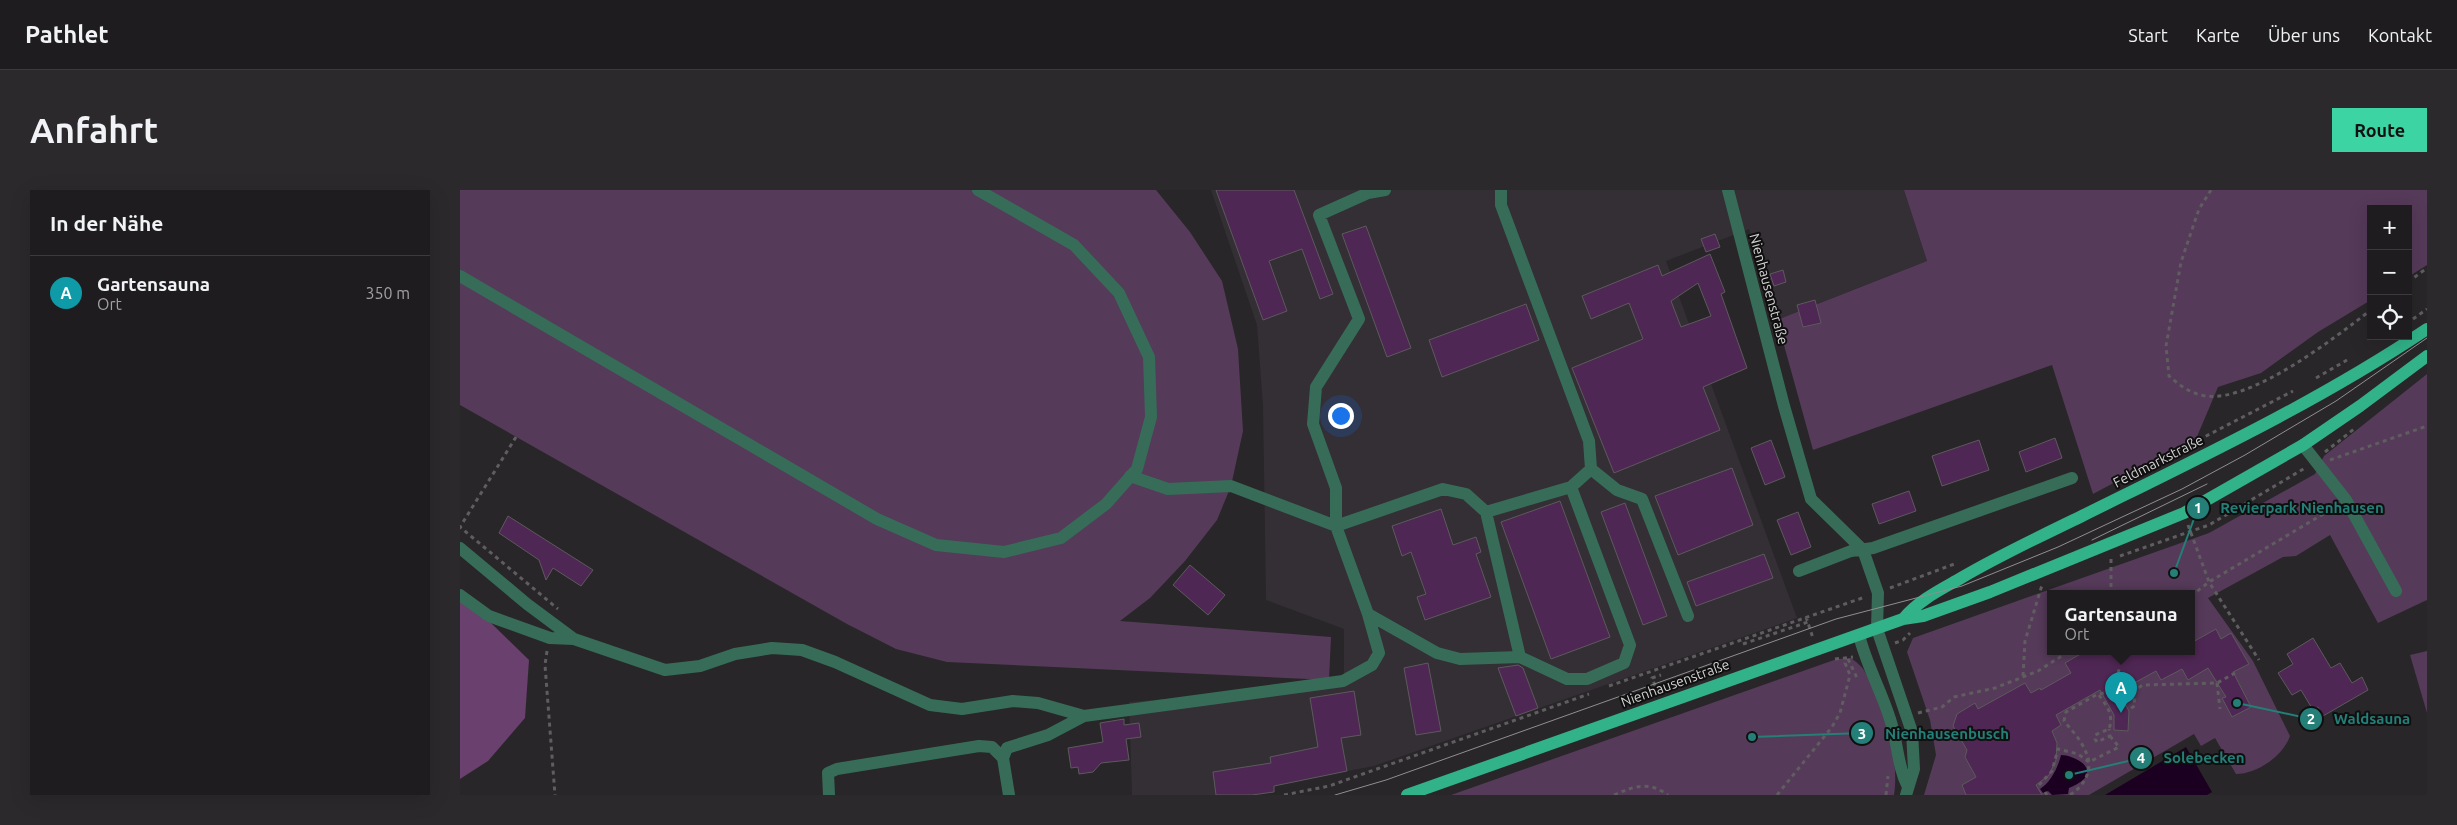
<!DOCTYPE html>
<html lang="de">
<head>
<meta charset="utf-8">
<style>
	body { margin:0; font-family:Ubuntu,sans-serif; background:#2b292b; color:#f1f3f6 }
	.controls { position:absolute; right:15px; top:15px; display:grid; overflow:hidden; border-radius:0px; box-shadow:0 5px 20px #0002 }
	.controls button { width:45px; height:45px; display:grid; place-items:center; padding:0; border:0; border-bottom:1px solid #3c3a3c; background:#1e1c1e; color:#f1f3f6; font:25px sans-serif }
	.you { position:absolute; left:880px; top:225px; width:18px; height:18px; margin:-12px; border:4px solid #fff; border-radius:50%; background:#1a73e8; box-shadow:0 0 0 8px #1a73e833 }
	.badge { display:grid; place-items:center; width:32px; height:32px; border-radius:50%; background:#3dd4a3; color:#fff; font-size:16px; font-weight:700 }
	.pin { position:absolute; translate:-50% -41px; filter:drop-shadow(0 1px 2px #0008) }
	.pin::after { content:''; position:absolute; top:26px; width:18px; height:15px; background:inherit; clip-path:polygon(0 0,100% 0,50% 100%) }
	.popup { position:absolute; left:1587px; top:400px; width:148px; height:65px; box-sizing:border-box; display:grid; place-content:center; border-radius:0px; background:#1e1c1e; filter:drop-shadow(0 1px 4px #0005); font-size:16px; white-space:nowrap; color:#a1a1a4 }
	.popup b { font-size:19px; color:#f1f3f6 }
	.popup::after { content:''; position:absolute; left:50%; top:100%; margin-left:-10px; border:10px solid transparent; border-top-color:#1e1c1e }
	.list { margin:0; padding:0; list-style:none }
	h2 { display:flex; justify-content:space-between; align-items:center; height:65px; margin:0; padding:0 20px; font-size:21px }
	h2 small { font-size:16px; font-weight:400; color:#a1a1a4 }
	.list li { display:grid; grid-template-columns:32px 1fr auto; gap:15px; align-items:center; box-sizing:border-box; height:75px; padding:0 20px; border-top:1px solid #3c3a3c }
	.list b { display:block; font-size:19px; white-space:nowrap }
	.list p { margin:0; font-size:16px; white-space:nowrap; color:#a1a1a4 }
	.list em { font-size:16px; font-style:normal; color:#a1a1a4 }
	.icon { flex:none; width:28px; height:28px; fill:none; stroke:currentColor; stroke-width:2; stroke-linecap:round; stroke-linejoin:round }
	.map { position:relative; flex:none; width:1967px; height:605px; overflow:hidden; border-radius:0px }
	header { display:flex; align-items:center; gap:30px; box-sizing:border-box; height:70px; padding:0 25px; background:#1e1c1e; border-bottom:1px solid #3c3a3c }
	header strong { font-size:24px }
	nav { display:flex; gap:28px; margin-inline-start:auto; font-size:18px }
	.intro { display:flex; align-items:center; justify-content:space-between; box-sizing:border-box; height:120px; padding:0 30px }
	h1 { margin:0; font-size:35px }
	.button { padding:12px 22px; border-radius:0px; background:#3dd4a3; color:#111; font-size:18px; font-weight:700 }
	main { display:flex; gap:30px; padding:0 30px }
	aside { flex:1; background:#1e1c1e; border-radius:0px; box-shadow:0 5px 20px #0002 }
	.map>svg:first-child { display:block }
	.built { fill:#342e35 }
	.green { fill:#553a59; fill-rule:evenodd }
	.forest { fill:#69406e }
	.water { fill:#1c0021 }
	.building { fill:#4f2754; stroke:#5c5a5c; fill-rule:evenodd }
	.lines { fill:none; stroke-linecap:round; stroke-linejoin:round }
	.path { stroke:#5f5d5f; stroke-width:3; stroke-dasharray:4 4; stroke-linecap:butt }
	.minor { stroke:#376d58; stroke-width:12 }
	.major { stroke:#31b288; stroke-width:12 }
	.tram { stroke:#908f90; stroke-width:1 }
	.labels { text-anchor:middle; stroke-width:4; stroke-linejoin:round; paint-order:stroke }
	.street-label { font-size:14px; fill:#d4d3d4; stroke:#100f10 }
	.leader { fill:none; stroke:#237f78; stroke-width:2 }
	.callout-dot { fill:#237f78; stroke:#100f10; stroke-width:2 }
	.mark-label { font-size:15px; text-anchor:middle; font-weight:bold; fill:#fff }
	.callout-label { font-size:15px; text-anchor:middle; font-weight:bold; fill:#237f78; stroke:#100f10; stroke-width:4; stroke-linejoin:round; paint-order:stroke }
</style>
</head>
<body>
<header>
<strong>Pathlet</strong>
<nav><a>Start</a><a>Karte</a><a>Über uns</a><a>Kontakt</a></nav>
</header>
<div class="intro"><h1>Anfahrt</h1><a class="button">Route</a></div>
<main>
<aside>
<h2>In der Nähe<small></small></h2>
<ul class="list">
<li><span class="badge" style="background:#0f9aa8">A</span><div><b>Gartensauna</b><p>Ort</p></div><em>350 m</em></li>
</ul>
</aside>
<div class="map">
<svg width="1967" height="605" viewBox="0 0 1967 605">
	<rect width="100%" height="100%" fill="#282628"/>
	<path class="built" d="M751,0H1444L1467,71L1317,130L1289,39L1206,71L1337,428L914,576L764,605H672L669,512L884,494V439L806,410L803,216L797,135Z"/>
	<path class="green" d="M0,0H696L730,42L762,91L778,159L783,241L771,296L757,330L725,371L690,408L660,431L871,447L869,490L487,472L436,459L387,434L0,215Z
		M1444,0H1967V75L1948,87V19H1911V110L1858,142L1801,183L1758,197L1736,249L1633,304L1592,175L1353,260L1317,130L1467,71Z
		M1967,184V410L1918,433L1870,345L1836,366L1823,367L1748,408L1793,471L1830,546C1823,566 1797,584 1776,584L1755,548L1741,556L1734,544L1629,605H1464L1476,565L1470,530L1447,462L1453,448L1749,343L1855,284L1864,266ZM1591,404H1731V462H1591Z
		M1967,461V523L1950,465Z
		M1391,468C1396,472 1402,476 1405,482C1423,513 1440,569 1434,605H991L1377,469Z"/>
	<path class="forest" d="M0,409L31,433L69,470L65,528L28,571L0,589Z"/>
	<path class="water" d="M1726,557L1752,602L1747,605H1645Z
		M1601,565C1611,565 1636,575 1624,589C1620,593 1614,596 1609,598L1608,604L1592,605L1588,601L1583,603L1580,599C1590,593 1598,578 1601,565Z"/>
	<path class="building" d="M756,0H834L873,104L860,109L842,59L809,71L827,121L803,130Z
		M906,36L951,158L927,167L882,44Z
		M1255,44L1260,57L1246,62L1241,49Z
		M1250,64L1265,102L1261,104L1287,178L1243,197L1260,240L1154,283L1112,178L1183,149L1169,113L1131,129L1122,106L1198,75L1202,86ZM1238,93L1251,126L1221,137L1211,111Z
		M1323,80L1326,92L1314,96L1310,84Z
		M1355,110L1361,133L1343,137L1337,115Z
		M1066,114L1079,150L982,187L969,150Z
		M1595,248L1602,268L1566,282L1559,262Z
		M1311,250L1325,287L1305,295L1291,258Z
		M1519,250L1529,280L1482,296L1472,266Z
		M1272,278L1293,335L1218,365L1195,306Z
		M1449,301L1456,321L1419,334L1412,314Z
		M1100,311L1150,447L1091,469L1041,332Z
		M1165,313L1207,426L1183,435L1141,322Z
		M981,319L993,355L1016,347L1021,362L1016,364L1031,407L965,430L957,407L966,404L951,362L942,366L932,336Z
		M1338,322L1351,357L1331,365L1317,330Z
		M48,326L133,380L121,396L93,378L86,390L79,370L39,343Z
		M1304,364L1313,388L1236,416L1227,392Z
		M730,375L765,405L748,425L713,395Z
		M1756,439L1761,449L1771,443L1789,474L1773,482L1791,517L1772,527L1762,508L1766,507L1748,478L1728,490L1722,479L1701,490L1696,481L1658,502L1669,521L1668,541L1654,540V525L1640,500L1596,525L1601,535L1592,541L1597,553L1596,570L1589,585L1576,595L1582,605H1506L1502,595L1516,587L1505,567L1507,560L1493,536L1497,524L1515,513L1518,519L1565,493L1571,503L1580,498L1581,500L1611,483L1605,473L1624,462H1731V453Z
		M1853,448L1871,478L1880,473L1892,493L1902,487L1908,500L1863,526L1858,517L1853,520L1841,500L1832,505L1818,483L1833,474L1827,464Z
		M968,473L981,541L956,545L944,478Z
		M1058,475L1063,478L1078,518L1056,526L1038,478Z
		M894,501L901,545L881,548L887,581L814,596V602L792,605H756L753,582L811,573L810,567L858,557L850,508Z
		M664,529V535L679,533L681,547L666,549L669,570L641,573L633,582L619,584L618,577L611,578L608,558L643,552L640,533Z"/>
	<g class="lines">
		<path class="path" d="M1751,0L1739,19L1721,72L1706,156L1709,186C1719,195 1731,204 1746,206C1793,212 1874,148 1911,120
			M1948,92L1967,78
			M1953,129L1967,119
			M1856,188L1887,170
			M56,247L0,337L98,419
			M1865,262L1894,239
			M1870,270L1967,236
			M1696,272L1833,201
			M1728,335L1749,392L1799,470
			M1660,366L1749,335L1845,278
			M1651,369V404
			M1430,398L1497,373
			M1731,406L1749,392L1875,317
			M1346,427L1353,448
			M1435,453L1443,450L1450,443
			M1283,454L1348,432
			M87,461L85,475L95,605
			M1375,469L1393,467
			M1388,469L1398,490
			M1563,486L1565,451L1582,395
			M1757,493L1760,519
			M1149,496L1405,407
			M1656,497L1673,501L1683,495L1757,493L1775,483
			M1198,503L1192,488L1201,485
			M1639,505C1647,516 1654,525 1649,539L1635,545V549L1637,552L1650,546L1649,539
			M1671,518L1675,516L1673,501
			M1458,523L1482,517L1494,507L1535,498L1578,481L1608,462
			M1650,546L1659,557L1629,572C1625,554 1615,544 1604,531L1606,522L1636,505L1652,501L1656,497L1659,479
			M1579,595L1592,581L1598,559L1618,564L1629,572C1629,587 1623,596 1610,605
			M1585,602L1587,605
			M824,605L869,596L1129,504
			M1154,605C1174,596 1189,591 1208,605
			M1317,605L1372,537L1380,523L1390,485L1385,473L1387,469
			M1426,605L1428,586"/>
		<path class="minor" d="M1268,0L1324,216L1351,309L1403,360L1418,403L1417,439L1452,542L1454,579L1446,605
			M0,86L417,329L476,355L544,362L601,348L646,314L677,279L691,227L689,167L659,103L614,55L518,0
			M1843,255L1886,310L1936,401
			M1131,279L1157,300L1182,309L1228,426
			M670,286L708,299L771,296L876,336L983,299L1006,304L1026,322L1111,297L1131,279L1129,251L1041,15V0
			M1026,322L1060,467
			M0,358L67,414L114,449L205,480L240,476L275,464L312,458L342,460L375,472L470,515L502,519L553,511L578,513L624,526L883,491L912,475L919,463L908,424L876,336V298L853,234L856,197L899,129L859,25L908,3L925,0
			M1339,381L1391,361L1413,358L1612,288
			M0,405L29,426L90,448L114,449
			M908,424L977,463L1000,469L1060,467L1107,489H1127L1164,473L1170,455L1111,297
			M1399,445C1406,474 1421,500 1430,529C1438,552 1437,576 1448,597
			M369,605L368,583L377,579L519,556L532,557L543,568
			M549,605L543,568L547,558L588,545L624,526"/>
		<path class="major" d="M1443,429C1459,410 1480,400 1501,388C1540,365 1581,346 1622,326C1739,268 1858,212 1967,139
			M947,605L1443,429L1463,426L1530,402L1724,323L1843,255L1900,216L1967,166"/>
		<path class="tram" d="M1632,350L1747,294
			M875,605L926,590L1376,429L1502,396L1598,357L1722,299L1785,265L1876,211L1967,148"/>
	</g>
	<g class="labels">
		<g class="street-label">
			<text transform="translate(1309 99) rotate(75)" y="5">Nienhausenstraße</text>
			<text transform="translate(1698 271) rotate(-27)" y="5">Feldmarkstraße</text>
			<text transform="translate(1215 493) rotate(-20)" y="5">Nienhausenstraße</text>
		</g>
	</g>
	<path class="leader" d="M1714 383L1738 318M1777 513L1851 529M1292 547L1402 543M1609 585L1681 568"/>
	<g class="callout-dot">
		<circle cx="1714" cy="383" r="5"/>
		<circle cx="1777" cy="513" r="5"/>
		<circle cx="1292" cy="547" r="5"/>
		<circle cx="1609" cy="585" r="5"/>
		<circle cx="1738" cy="318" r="12"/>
		<circle cx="1851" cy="529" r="12"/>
		<circle cx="1402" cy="543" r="12"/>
		<circle cx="1681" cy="568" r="12"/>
	</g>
	<g class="mark-label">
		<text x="1738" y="323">1</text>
		<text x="1851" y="534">2</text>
		<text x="1402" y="549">3</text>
		<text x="1681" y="573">4</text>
	</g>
	<g class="callout-label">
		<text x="1842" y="323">Revierpark Nienhausen</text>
		<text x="1912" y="534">Waldsauna</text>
		<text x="1487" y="549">Nienhausenbusch</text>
		<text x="1744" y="573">Solebecken</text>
	</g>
</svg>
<div class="controls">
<button>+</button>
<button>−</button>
<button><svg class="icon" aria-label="locate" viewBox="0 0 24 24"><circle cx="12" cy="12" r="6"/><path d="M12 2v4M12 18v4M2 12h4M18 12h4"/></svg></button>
</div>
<div class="you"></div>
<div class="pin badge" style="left:1661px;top:523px;background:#0f9aa8">A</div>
<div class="popup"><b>Gartensauna</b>Ort</div>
</div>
</main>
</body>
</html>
